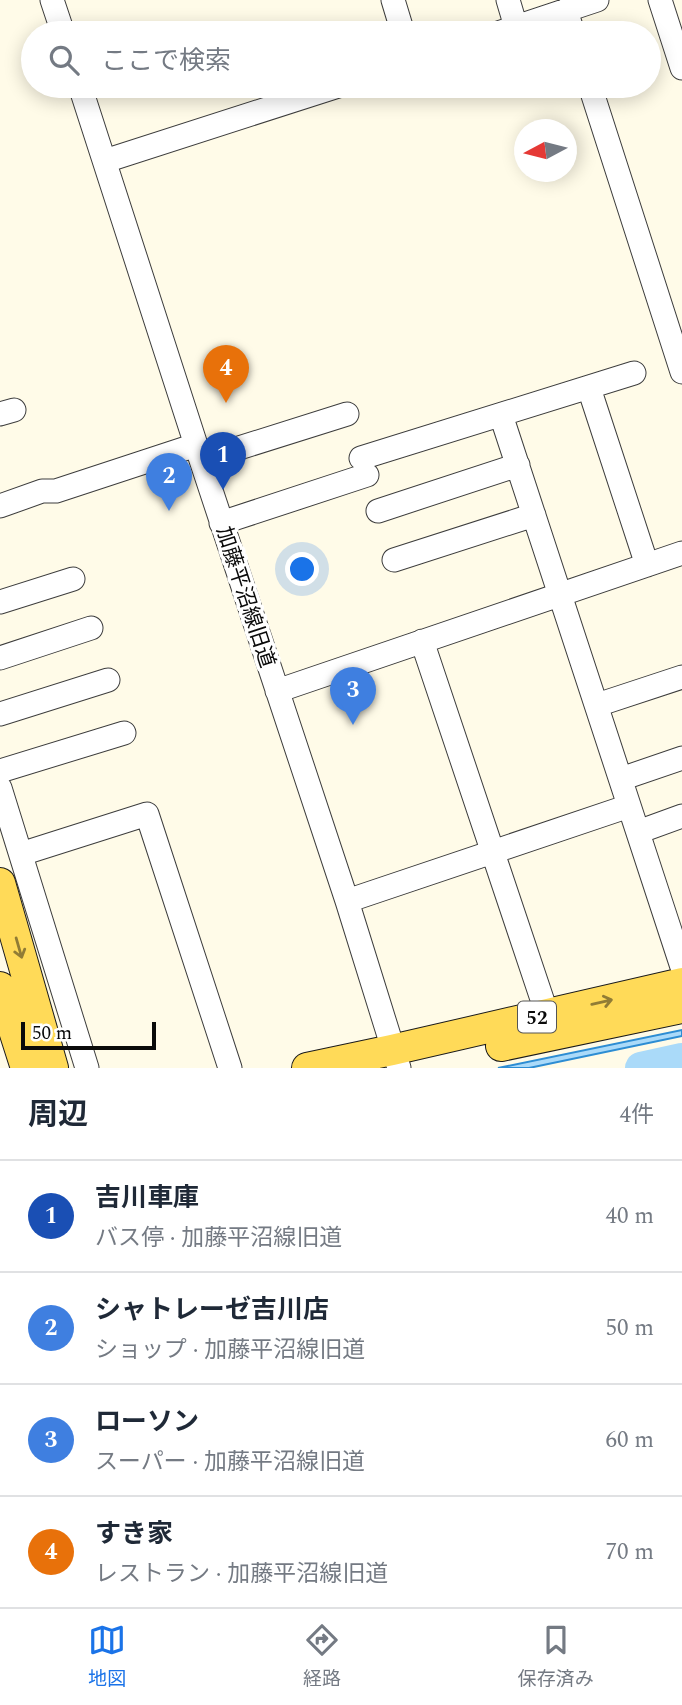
<!DOCTYPE html>
<html lang="ja">
<head>
<meta charset="utf-8">
<style>
	body { margin:0; font-family:Spectral,"Noto Sans JP",serif; background:#f2f2f3; color:#1f2937 }
	.compass { position:absolute; left:514px; top:119px; width:63px; height:63px; border-radius:50%; background:#fff; box-shadow:0 4px 18px #0003; rotate:263deg }
	.scale { position:absolute; left:21px; bottom:18px; width:135px; box-sizing:border-box; padding-left:7px; border:4px solid #0a0a0a; border-top:0; font-size:19px; line-height:24px; white-space:nowrap; color:#0a0a0a; -webkit-text-stroke:5px #fff; paint-order:stroke }
	.you { position:absolute; left:303px; top:570px; width:24px; height:24px; margin:-18px; border:5px solid #fff; border-radius:50%; background:#1a73e8; box-shadow:0 0 0 10px #1a73e833 }
	.badge { display:grid; place-items:center; width:46px; height:46px; border-radius:50%; background:#1a73e8; color:#fff; font-size:23px; font-weight:700 }
	.pin { position:absolute; translate:-50% -58px; filter:drop-shadow(0 2px 4px #0008) }
	.pin::after { content:''; position:absolute; top:37px; width:24px; height:21px; background:inherit; clip-path:polygon(0 0,100% 0,50% 100%) }
	.list { margin:0; padding:0; list-style:none }
	h2 { display:flex; justify-content:space-between; align-items:center; height:91px; margin:0; padding:0 28px; font-size:30px }
	h2 small { font-size:23px; font-weight:400; color:#747a83 }
	.list li { display:grid; grid-template-columns:46px 1fr auto; gap:21px; align-items:center; box-sizing:border-box; height:112px; padding:0 28px; border-top:2px solid #e0e1e3 }
	.list b { display:block; font-size:26px; white-space:nowrap }
	.list p { margin:0; font-size:23px; white-space:nowrap; color:#747a83 }
	.list em { font-size:23px; font-style:normal; color:#747a83 }
	.icon { flex:none; width:38px; height:38px; fill:none; stroke:currentColor; stroke-width:2; stroke-linecap:round; stroke-linejoin:round }
	.map { position:relative; flex:none; width:682px; height:1068px; overflow:hidden }
	.search { position:absolute; background:#fff; box-shadow:0 4px 18px #0003; left:21px; right:21px; top:21px; height:77px; display:flex; align-items:center; gap:18px; box-sizing:border-box; padding:0 24px; border-radius:38px; color:#747a83; font-size:26px }
	.sheet { height:539px; background:#fff }
	nav { display:flex; justify-content:space-around; align-items:center; box-sizing:border-box; height:98px; border-top:2px solid #e0e1e3; background:#fff; font-size:19px; color:#747a83 }
	nav a { display:grid; justify-items:center; gap:4px }
	nav .on { color:#1a73e8 }
	.map>svg:first-child { display:block }
	.water { fill:#aadaf9; stroke:#2d8dd3; stroke-width:2 }
	.lines { fill:none; stroke-linecap:round; stroke-linejoin:round }
	.river { stroke:#aadaf9; stroke-width:32 }
	.minor-casing { stroke:#3d3d3d; stroke-width:25 }
	.major-casing { stroke:#1b1b1b; stroke-width:32 }
	.minor { stroke:#fff; stroke-width:23 }
	.major { stroke:#ffda58; stroke-width:30 }
	.oneway { stroke:#917c35 }
	.labels { text-anchor:middle; stroke-width:7; stroke-linejoin:round; paint-order:stroke }
	.shield { fill:#fff; stroke:#545454; stroke-width:2 }
	.shield-label { font-size:19px; font-weight:bold; fill:#0a0a0a }
	.street-label { font-size:21px; fill:#0a0a0a; stroke:#fff }
</style>
</head>
<body>
<div class="map">
<svg width="682" height="1068" viewBox="0 0 682 1068">
	<rect width="100%" height="100%" fill="#fffbe8"/>
	<path class="water" d="M682,1030V1036L529,1068H498Z"/>
	<g class="lines">
		<path class="river" d="M641,1068L682,1059"/>
		<g class="minor-casing">
			<path id="minor" d="M52,0L63,33
				M393,0L403,33
				M508,0L516,27
				M660,0L682,68
				M566,10L573,33
				M498,33L597,0
				M80,86L196,445L347,901L399,1068
				M590,86L682,372
				M105,161L338,86
				M589,388L647,565
				M0,414L14,410
				M501,415L682,967
				M361,458L634,373
				M201,460L347,414
				M0,506L42,491H56L196,445
				M378,511L518,465
				M221,523L367,475
				M394,560L534,515
				M0,602L73,579
				M422,641L547,1014
				M0,658L91,628
				M277,691L682,553
				M597,705L682,677
				M0,714L108,680
				M0,771L124,733
				M621,779L682,758
				M0,788L87,1068
				M638,832L682,816
				M21,854L147,814L230,1068
				M347,901L629,806"/>
		</g>
		<g class="major-casing">
			<path id="major" d="M0,883L53,1068
				M0,987L26,1068
				M501,1046L682,1008
				M307,1068L392,1050L682,983"/>
		</g>
		<use href="#minor" class="minor"/>
		<use href="#major" class="major"/>
	</g>
	<defs><path id="oneway-shaft" d="M-6 0H5M1.5-3L5.5 0L1.5 3" fill="none" stroke-width="1.6" stroke-linecap="round" stroke-linejoin="round" transform="scale(1.75)"/></defs>
	<g class="oneway">
		<use href="#oneway-shaft" transform="translate(19 948) rotate(74)"/>
		<use href="#oneway-shaft" transform="translate(602 1002) rotate(-13)"/>
	</g>
	<g class="labels">
		<rect class="shield" x="518" y="1001.5" width="38" height="31" rx="5"/>
		<g class="shield-label">
			<text x="537" y="1024">52</text>
		</g>
		<g class="street-label">
			<text transform="translate(246 597) rotate(72)" y="7">加藤平沼線旧道</text>
		</g>
	</g>
</svg>
<svg class="compass" viewBox="-18 -18 36 36"><path d="M0-13l5 13h-10z" fill="#e53935"/><path d="M0 13l5-13h-10z" fill="#747a83"/></svg>
<div class="scale">50 m</div>
<div class="you"></div>
<div class="pin badge" style="left:223px;top:490px;background:#1a4fb4">1</div>
<div class="pin badge" style="left:169px;top:511px;background:#3f7fe0">2</div>
<div class="pin badge" style="left:353px;top:725px;background:#3f7fe0">3</div>
<div class="pin badge" style="left:226px;top:403px;background:#e8710a">4</div>
<div class="search"><svg class="icon" aria-label="search" viewBox="0 0 24 24"><circle cx="10" cy="10" r="6"/><path d="M15 15l6 6"/></svg>ここで検索</div>
</div>
<section class="sheet">
<h2>周辺<small>4件</small></h2>
<ul class="list">
<li><span class="badge" style="background:#1a4fb4">1</span><div><b>吉川車庫</b><p>バス停 · 加藤平沼線旧道</p></div><em>40 m</em></li>
<li><span class="badge" style="background:#3f7fe0">2</span><div><b>シャトレーゼ吉川店</b><p>ショップ · 加藤平沼線旧道</p></div><em>50 m</em></li>
<li><span class="badge" style="background:#3f7fe0">3</span><div><b>ローソン</b><p>スーパー · 加藤平沼線旧道</p></div><em>60 m</em></li>
<li><span class="badge" style="background:#e8710a">4</span><div><b>すき家</b><p>レストラン · 加藤平沼線旧道</p></div><em>70 m</em></li>
</ul>
</section>
<nav>
<a class="on"><svg class="icon" aria-label="map" viewBox="0 0 24 24"><path d="M3 6l6-2 6 2 6-2v14l-6 2-6-2-6 2zM9 4v14M15 6v14"/></svg>地図</a>
<a><svg class="icon" aria-label="directions" viewBox="0 0 24 24"><path d="M12 3l9 9-9 9-9-9zM9 14v-3h6M13 9l2 2-2 2"/></svg>経路</a>
<a><svg class="icon" aria-label="saved" viewBox="0 0 24 24"><path d="M7 4h10v16l-5-4-5 4z"/></svg>保存済み</a>
</nav>
</body>
</html>
